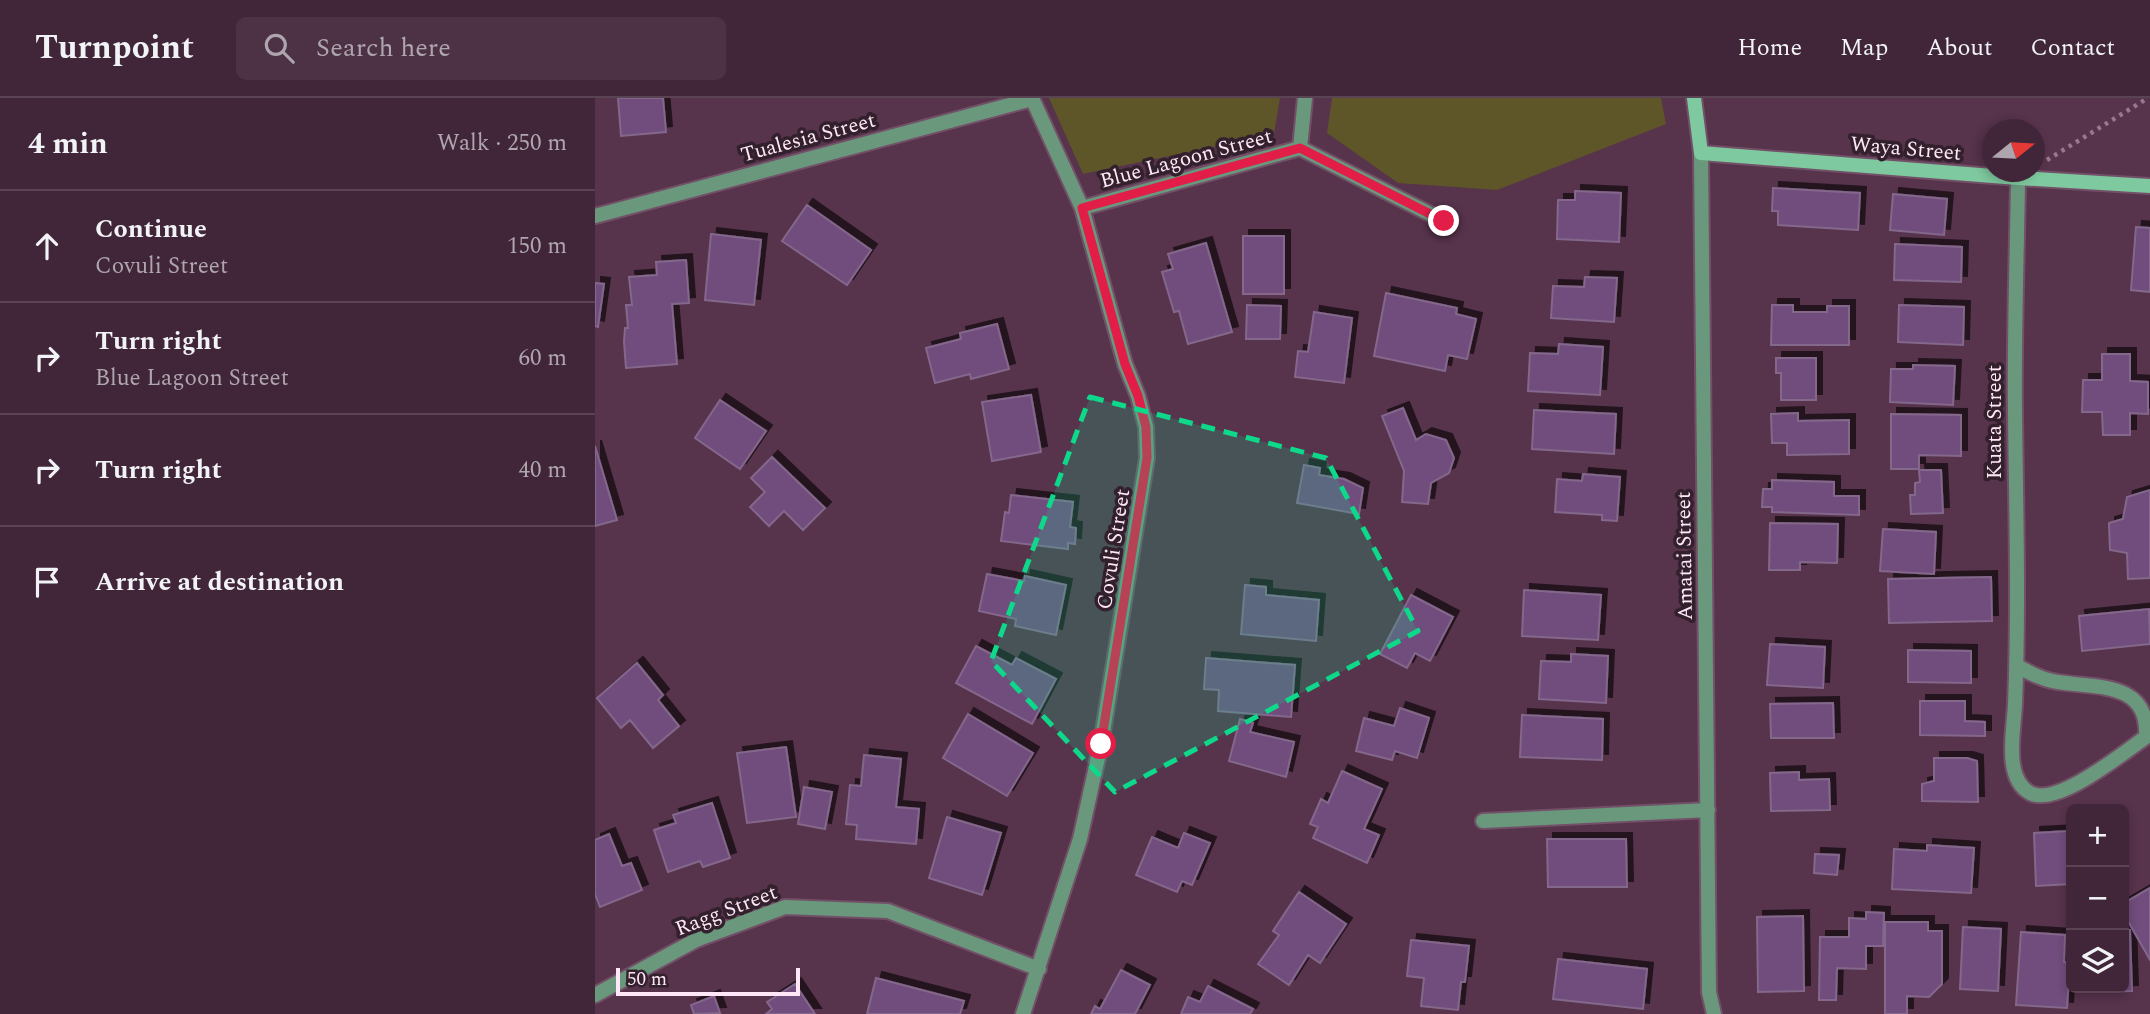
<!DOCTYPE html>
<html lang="en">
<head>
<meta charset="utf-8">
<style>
	body { margin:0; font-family:Spectral,serif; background:#4c3244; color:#f1f3f6 }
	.controls { position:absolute; right:21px; bottom:21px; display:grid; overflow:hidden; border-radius:10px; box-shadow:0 4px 10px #0003 }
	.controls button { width:63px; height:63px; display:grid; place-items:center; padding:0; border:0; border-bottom:2px solid #5a4353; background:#412639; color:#f1f3f6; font:35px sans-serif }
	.compass { position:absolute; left:1387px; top:21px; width:63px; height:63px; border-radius:50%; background:#412639; box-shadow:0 4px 10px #0003; rotate:72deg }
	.scale { position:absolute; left:21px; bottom:18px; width:184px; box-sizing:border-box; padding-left:7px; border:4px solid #ffe7f7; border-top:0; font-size:19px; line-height:24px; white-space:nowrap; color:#ffe7f7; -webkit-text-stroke:5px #32212d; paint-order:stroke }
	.stop { position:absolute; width:21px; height:21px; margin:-16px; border:5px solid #e11d48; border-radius:50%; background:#fff }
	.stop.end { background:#e11d48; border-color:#fff; box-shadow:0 2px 7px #0008 }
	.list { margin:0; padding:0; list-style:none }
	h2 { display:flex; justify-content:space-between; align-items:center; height:91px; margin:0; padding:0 28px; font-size:30px }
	h2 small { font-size:23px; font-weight:400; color:#aea5ae }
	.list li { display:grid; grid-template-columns:46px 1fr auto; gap:21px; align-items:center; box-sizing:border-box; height:112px; padding:0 28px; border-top:2px solid #5a4353 }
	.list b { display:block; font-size:26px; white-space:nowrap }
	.list p { margin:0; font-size:23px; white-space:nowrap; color:#aea5ae }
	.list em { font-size:23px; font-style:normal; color:#aea5ae }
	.icon { flex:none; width:38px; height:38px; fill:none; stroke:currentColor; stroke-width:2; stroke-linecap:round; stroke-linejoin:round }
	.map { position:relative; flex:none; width:1555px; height:916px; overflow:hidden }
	header { display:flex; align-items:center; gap:42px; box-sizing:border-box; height:98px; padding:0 35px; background:#412639; border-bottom:2px solid #5a4353 }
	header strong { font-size:33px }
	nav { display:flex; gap:38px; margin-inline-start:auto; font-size:24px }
	.search { width:490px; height:63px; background:#4c3244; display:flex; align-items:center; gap:18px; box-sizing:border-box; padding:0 24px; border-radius:10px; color:#aea5ae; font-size:26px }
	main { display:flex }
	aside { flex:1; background:#412639 }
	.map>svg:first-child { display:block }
	.green { fill:#5e5529 }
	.building { fill:#704d7b; stroke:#83678c; stroke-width:2; filter:url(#shadow) }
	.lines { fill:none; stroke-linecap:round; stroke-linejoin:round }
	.minor-casing { stroke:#725067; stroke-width:18 }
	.secondary-casing { stroke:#725067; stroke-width:18 }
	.path { stroke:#97788e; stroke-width:4.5; stroke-dasharray:3.5 5; stroke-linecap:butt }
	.minor { stroke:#6a987d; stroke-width:14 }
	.secondary { stroke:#7ec99f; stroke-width:14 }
	.route { stroke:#e11d48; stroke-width:9 }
	.marked { fill:#0ed98a; fill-opacity:0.2; stroke:#0ed98a; stroke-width:5; stroke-dasharray:14 9; stroke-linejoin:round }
	.labels { text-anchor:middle; stroke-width:7; stroke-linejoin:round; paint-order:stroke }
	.street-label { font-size:21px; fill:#ffe7f7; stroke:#32212d }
</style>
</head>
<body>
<header>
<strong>Turnpoint</strong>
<div class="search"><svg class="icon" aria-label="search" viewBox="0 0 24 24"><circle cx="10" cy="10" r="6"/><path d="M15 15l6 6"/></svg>Search here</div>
<nav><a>Home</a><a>Map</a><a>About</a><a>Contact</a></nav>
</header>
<main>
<aside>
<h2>4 min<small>Walk · 250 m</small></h2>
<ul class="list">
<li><svg class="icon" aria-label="ahead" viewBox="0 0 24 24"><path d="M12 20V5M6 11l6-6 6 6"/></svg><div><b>Continue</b><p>Covuli Street</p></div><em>150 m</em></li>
<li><svg class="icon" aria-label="right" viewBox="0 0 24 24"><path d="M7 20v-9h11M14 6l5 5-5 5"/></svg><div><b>Turn right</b><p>Blue Lagoon Street</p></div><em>60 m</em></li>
<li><svg class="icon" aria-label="right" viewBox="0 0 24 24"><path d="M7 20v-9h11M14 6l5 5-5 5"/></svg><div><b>Turn right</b></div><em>40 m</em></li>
<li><svg class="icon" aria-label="arrive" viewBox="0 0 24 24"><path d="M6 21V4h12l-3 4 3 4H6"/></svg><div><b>Arrive at destination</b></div></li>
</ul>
</aside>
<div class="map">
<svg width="1555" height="916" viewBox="0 0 1555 916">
	<defs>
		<filter id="shadow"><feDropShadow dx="6" dy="-6" stdDeviation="0" flood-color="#0009"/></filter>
	</defs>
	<rect width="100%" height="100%" fill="#57334c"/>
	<path class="green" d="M454,0H685L679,36L488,76Z
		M737,0H1066L1071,26L902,92L803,85L732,35Z"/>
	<path class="building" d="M23,0H68L71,34L26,38Z
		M1178,90L1265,95L1263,132L1183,127V113H1177Z
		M980,93L1026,95L1024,144L962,141L963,102H980Z
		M1298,96L1352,101L1349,137L1295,132Z
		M212,107L276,152L252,187L187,143Z
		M1541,129L1555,130V194L1536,192Z
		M116,136L166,142L159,207L110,202Z
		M648,138H689V196H648Z
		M611,145L637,234L593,246L584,213L579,214L567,174L578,171L573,156Z
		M1300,146L1367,149L1366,184L1299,182Z
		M91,162L94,205L77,206L82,266L31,270L29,244L30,230H33L31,207H37L34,179L62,177L61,164Z
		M990,179L1022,180L1019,224L956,220L958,188L989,189Z
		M0,185L9,186L3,229L0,228Z
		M791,195L862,210L861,216L881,221L872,261L853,257L850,273L779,258Z
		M652,207L686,208L685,241H651Z
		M1177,207H1198V214H1232V208H1254V247H1176Z
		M1304,207L1369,209L1368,247L1303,244Z
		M719,214L757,220L749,285L700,279L703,253L713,254Z
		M402,226L414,271L376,281L375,276L340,285L331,250L366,241L365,235Z
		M964,246L1008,249L1005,297L933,293L935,255L963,256Z
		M1507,256H1535V283L1553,284V316L1535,315V337H1508L1507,314H1487L1488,282H1507Z
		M1181,260H1221V302H1186V275H1181Z
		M1318,267L1360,268L1358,307L1295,304L1296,271H1318Z
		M436,297L446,354L397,363L387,304Z
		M125,302L171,333L145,371L100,340Z
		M808,310L821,342L831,336L851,342L859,360L854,375L836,385L833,406L807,404L809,373L787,318Z
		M939,312L1021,316L1019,356L937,351Z
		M1203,315V323L1254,322V356L1192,357V345H1177L1176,316Z
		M1296,316L1366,317V358L1324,357V371H1296Z
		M0,348L22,422L0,428Z
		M177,359L230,410L208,432L189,413L174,428L155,409L170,394L156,380Z
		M709,367L725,370L724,377L749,381L768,390L764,416L702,405Z
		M1324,372H1346L1348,415L1316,416L1315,397H1320V385L1325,384Z
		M988,376L1025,379L1022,423L1007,422V417L960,414L962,381L987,383Z
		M1177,382L1239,384V398H1264V417L1177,414V409H1167L1168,391H1177Z
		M1555,392V480L1533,481L1532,455L1515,452L1514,425L1528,421L1532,399Z
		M416,397L478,404L475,429L481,430L480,446L473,445V451L406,443L410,414L414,415Z
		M1175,425L1243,426L1242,465L1205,464V472H1174Z
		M1288,431L1341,434L1339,476L1285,473Z
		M392,476L429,483L430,478L471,487L461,537L420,528L421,521L384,513Z
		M1396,479L1397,523L1294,525L1293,481Z
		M650,487L671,489V497L724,502L721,543L646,536Z
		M929,492L1006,497L1003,542L927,538Z
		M816,497L858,519L835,563L820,555L812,570L785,556Z
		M1554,511L1555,546L1487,553L1484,518Z
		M1175,546L1230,549L1228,590L1172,587Z
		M381,548L417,567L421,560L461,581L437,626L361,585Z
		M1313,552L1376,553V585L1313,584Z
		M976,556L1013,558L1011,605L944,601L946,563L976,564Z
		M611,560L700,567L696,619L623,613L624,592L609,591Z
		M42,565L68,597L63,602L84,628L58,650L35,622L26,630L2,600Z
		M1325,603H1370V623L1390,624V638L1325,637Z
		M1238,605L1239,640H1176L1175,606Z
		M805,610L834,620L822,660L800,653L797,662L761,653L769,620L799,628Z
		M373,616L438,655L412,698L348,660Z
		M927,617L1008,621L1007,662L925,659Z
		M645,621L658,625L655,634L699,644L691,679L634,663Z
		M191,649L201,719L152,725L142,655Z
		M269,657L306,661L301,709L324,711L321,746L261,741L262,727L251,726L255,687L266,688Z
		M1339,660H1372L1382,663L1383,704L1327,703V686L1339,683Z
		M747,673L787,691L769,731L784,737L772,765L718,740L723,729L715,726L726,701L733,705Z
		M1204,674V682L1234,681L1235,712L1176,713L1175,675Z
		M209,689L237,694L230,731L203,726Z
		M117,705L135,760L108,769L105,763L73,774L59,732L81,725L78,717Z
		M352,719L406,735L387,797L334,780Z
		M1474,733L1476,786L1441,788L1439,735Z
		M589,735L615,745L597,787L587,783L582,794L541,777L557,739L583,750Z
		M14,736L27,768L36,765L47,792L5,809L0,796V742Z
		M952,741H1031L1032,789H953Z
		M1332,747L1379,750L1376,795L1297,791L1299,751L1332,753Z
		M1220,756L1244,757L1242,777L1219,775Z
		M1555,790V862L1529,816V805Z
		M704,794L751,826L725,865L713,857L694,887L663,866L684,837L678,833Z
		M1271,814L1289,815L1288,848H1271V871L1242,870L1241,902H1224L1225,839H1254V820L1271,821Z
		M1208,818L1209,893L1163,894L1162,819Z
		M1290,824H1333V833H1347V886L1334,899L1312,898V916H1290Z
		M1368,829L1406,831L1403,893L1365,891Z
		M1529,832H1535L1537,893L1497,894V890H1529Z
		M1426,834L1470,837L1469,864L1475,865L1472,910L1421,907Z
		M816,842L874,848L870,884H866L863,912L826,908L829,880L812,878Z
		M963,861L1052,871L1048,911L958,901Z
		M526,872L555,887L540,916H496L500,908L505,911Z
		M281,880L369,903L365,916H272Z
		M200,886L220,916H171L177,911L172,904Z
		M613,888L658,911L655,916H586L593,899L605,904Z
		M119,898L125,915L99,916L96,907Z"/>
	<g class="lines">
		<g class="minor-casing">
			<path id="minor" d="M705,50L849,123
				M705,50L710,0
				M1106,55L1114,894L1119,916
				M487,110L705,50
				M0,118L437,1
				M1422,568C1435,575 1448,582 1463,584C1497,590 1555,582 1551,639C1528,655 1462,709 1435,695C1408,680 1419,632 1420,606C1424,508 1421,411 1420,313C1419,236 1422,158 1423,80
				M888,723L1113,712
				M0,897L101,842L190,809L293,813L444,871
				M428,916L485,741L506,646L552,360L551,329L543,298L530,266L487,110L437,0"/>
		</g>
		<g class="secondary-casing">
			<path id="secondary" d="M1099,0L1106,55L1423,80L1555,88"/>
		</g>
		<path class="path" d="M1452,62L1553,0"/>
		<use href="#minor" class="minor"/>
		<use href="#secondary" class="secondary"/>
	</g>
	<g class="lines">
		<path class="route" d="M506,646L552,360L551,329L543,298L530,266L487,110L705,50L849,123"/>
	</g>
	<path class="marked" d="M495,299L731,360L823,533L520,694L396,563Z"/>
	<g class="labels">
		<g class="street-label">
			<text transform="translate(213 39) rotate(-15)" y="7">Tualesia Street</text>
			<text transform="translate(1311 50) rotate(5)" y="7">Waya Street</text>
			<text transform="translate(591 60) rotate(-15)" y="7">Blue Lagoon Street</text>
			<text transform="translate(1399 324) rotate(-90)" y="7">Kuata Street</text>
			<text transform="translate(518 451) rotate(-81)" y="7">Covuli Street</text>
			<text transform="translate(1089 458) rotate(-91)" y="7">Amatai Street</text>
			<text transform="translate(131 812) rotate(-21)" y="7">Ragg Street</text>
		</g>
	</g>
</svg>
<div class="controls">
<button>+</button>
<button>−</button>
<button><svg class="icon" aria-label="layers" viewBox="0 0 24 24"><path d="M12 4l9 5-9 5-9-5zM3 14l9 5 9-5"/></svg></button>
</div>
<svg class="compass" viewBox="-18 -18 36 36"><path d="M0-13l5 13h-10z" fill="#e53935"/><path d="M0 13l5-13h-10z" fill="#aea5ae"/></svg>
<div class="scale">50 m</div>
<div class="stop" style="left:506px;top:646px"></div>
<div class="stop end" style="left:849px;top:123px"></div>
</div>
</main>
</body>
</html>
